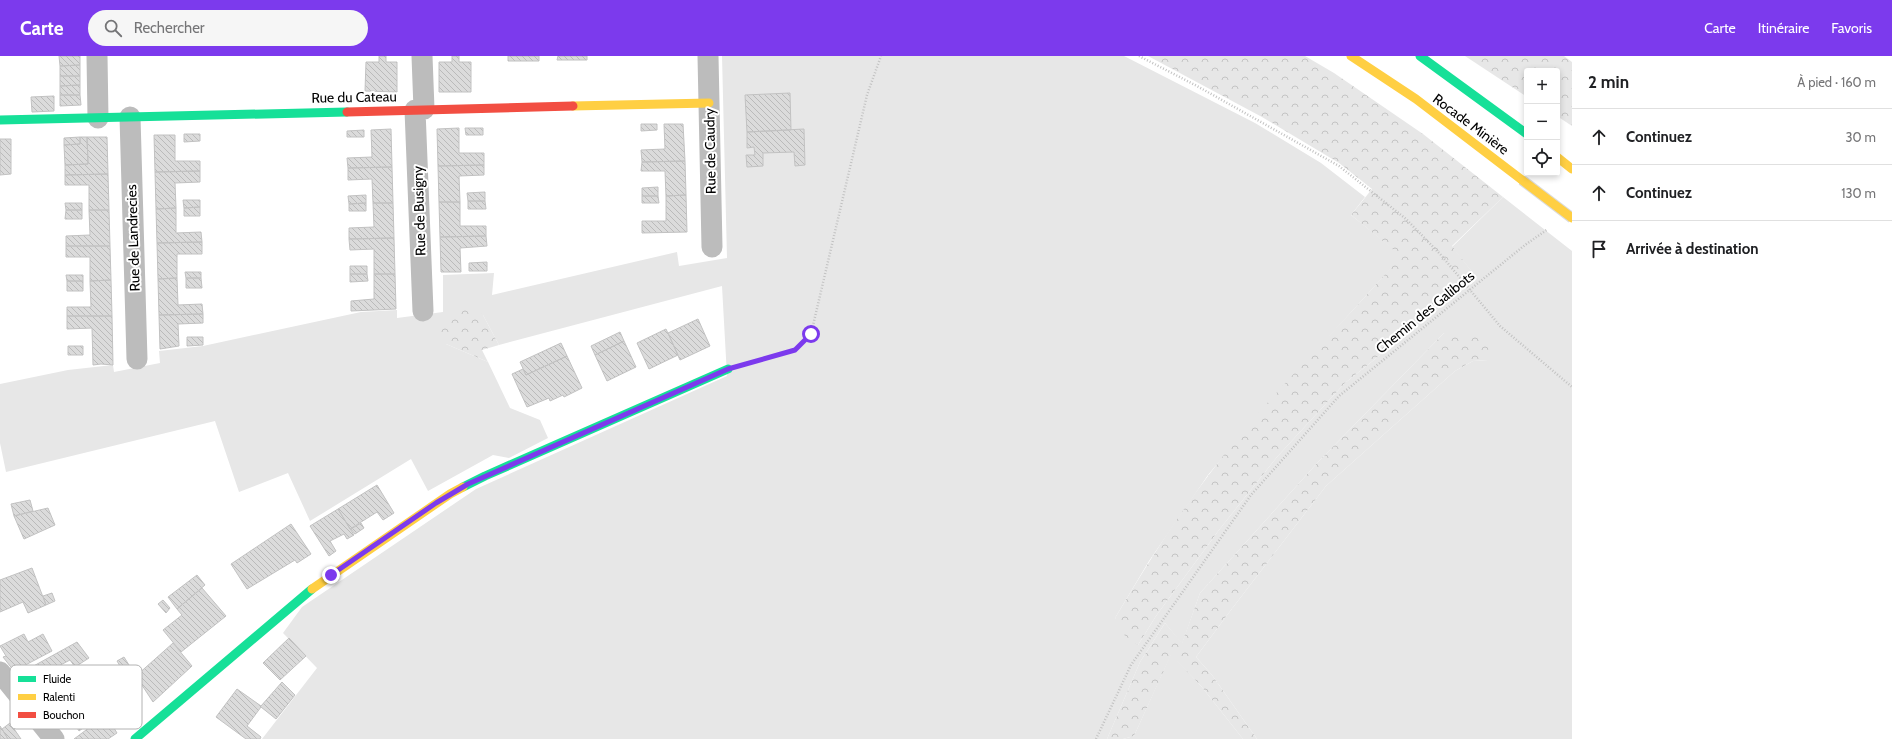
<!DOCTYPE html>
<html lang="fr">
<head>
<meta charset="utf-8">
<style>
	body { margin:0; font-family:Cabin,sans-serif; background:#f6f6f6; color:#202124 }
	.controls { position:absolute; right:12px; top:12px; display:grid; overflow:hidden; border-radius:4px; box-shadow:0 2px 6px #0003 }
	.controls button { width:36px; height:36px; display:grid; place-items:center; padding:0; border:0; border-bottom:1px solid #e0e0e0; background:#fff; color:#202124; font:20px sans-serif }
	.stop { position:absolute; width:12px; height:12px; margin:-9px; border:3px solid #7c3aed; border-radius:50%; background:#fff }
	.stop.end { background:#7c3aed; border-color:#fff; box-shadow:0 1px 4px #0008 }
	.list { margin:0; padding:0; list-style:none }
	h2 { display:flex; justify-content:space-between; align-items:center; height:52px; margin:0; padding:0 16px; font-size:17px }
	h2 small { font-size:13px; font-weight:400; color:#757577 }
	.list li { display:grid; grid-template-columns:26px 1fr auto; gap:12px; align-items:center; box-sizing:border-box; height:56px; padding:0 16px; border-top:1px solid #e0e0e0 }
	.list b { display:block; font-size:15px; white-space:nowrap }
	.list em { font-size:13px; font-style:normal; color:#757577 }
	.icon { flex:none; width:22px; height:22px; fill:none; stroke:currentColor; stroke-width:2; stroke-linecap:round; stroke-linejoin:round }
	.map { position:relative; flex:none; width:1572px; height:683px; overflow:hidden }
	header { display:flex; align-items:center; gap:24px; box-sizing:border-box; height:56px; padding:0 20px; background:#7c3aed; color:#fff }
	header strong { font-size:19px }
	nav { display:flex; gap:22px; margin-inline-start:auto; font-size:14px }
	.search { width:280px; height:36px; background:#f6f6f6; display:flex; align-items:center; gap:10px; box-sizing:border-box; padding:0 14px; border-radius:22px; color:#757577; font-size:15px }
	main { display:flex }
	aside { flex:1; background:#fff }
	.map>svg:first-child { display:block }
	.green { fill:#e7e7e7 }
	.forest { fill:url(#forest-crowns) }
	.building { fill:url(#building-back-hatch); stroke:#c2c2c2 }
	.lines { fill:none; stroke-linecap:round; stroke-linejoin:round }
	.path { stroke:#c2c2c2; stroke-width:2.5; stroke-dasharray:1 2; stroke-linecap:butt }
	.street { stroke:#bcbcbc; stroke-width:21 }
	.fast { stroke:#16e098; stroke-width:9 }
	.slow { stroke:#ffcf43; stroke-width:9 }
	.jam { stroke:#f24e42; stroke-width:9 }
	.slow-bridge-casing { stroke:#dbdbdb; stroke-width:11; stroke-linecap:butt }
	.slow-bridge { stroke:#ffcf43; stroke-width:9 }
	.route { stroke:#7c3aed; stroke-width:5 }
	.labels { text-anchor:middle; stroke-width:4; stroke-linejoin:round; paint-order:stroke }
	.street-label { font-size:14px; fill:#000; stroke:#fff }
	.key { fill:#fff; stroke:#b2b2b2; stroke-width:1 }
	.key-label { font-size:11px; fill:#000 }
</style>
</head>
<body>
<header>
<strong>Carte</strong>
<div class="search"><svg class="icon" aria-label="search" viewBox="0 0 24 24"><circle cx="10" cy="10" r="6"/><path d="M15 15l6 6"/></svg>Rechercher</div>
<nav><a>Carte</a><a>Itinéraire</a><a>Favoris</a></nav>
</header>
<main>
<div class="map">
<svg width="1572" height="683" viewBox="0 0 1572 683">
	<defs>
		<pattern id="forest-crowns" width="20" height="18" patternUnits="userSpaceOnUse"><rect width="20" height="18" fill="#e7e7e7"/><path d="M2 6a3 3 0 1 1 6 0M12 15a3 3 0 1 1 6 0" fill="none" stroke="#c4c4c4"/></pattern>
		<pattern id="building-back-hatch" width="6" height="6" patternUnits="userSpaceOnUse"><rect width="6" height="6" fill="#dbdbdb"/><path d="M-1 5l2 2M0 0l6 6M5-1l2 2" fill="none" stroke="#bababa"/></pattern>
	</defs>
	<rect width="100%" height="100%" fill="#fff"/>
	<path class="green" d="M722,0H1124L1255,67L1321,107L1365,141L1351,159L1402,200L1256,361L1208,419L1149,505L1115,562L1138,589L1156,560L1219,474L1277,401L1345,327L1477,222L1452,191L1503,141L1572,195V683H1257L1212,619L1196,601L1231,554L1326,430L1455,315L1473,305L1488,304L1444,277L1319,405L1200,537L1182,588L1165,567L1140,606L1107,683H262L317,612L283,577L302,551L476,433L727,320L722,230L499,289L483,259L446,288L488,306L510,352L540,364L548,382L509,402L493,399L428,435L411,403L310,465L288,417L239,436L215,365L6,416L0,387V328L68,314L113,309L114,316L160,307L159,295L203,290L361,256L397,254V262L443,256V219L494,217L492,239L677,196L679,210L727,202Z
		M1171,598L1201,630L1243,683H1123L1134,680Z"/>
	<path class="forest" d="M1148,0H1305L1334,17L1423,78L1503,141L1452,190L1477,222L1345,327L1277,401L1219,474L1156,560L1138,589L1125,580L1115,562C1144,513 1174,465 1208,420C1266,341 1338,274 1401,200L1351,159L1372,133L1339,107L1262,61Z
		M1465,0H1564L1572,6V70L1557,60V15H1527V41Z
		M467,249L483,259L499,289L482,294L488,306L446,288L439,272Z
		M1444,277L1489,281L1488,304L1473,305L1455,315L1326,430L1231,554L1196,601L1212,619L1257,683H1243L1201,630L1171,599L1134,680L1123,683H1107L1140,606L1165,567L1182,587L1200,537L1319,405Z"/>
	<path class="building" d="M59,0H80V9L60,10Z
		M379,0H386V6H397V36L365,35L366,6H379Z
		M452,0H459V6H471V36H439V6H452Z
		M508,0H539V5H508Z
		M558,0H587V4H557Z
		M80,9V20H60V10Z
		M60,20H80V29L60,30Z
		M80,29V39H60V30Z
		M790,37L791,74L747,76L745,39Z
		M60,39H80L81,49L60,50Z
		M54,40V55L32,56L31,41Z
		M641,68H657V74L641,75Z
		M664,68H683L685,105L642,106L641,94L665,93Z
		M459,72V97H484V109L438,110L437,73Z
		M465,72H483V79H466Z
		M391,73L392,111L348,112L347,102L372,101L371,74Z
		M804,73L805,109L795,110L794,96L763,97V110L747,111L746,99H755L754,91L747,92V76Z
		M364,74V81H347V75Z
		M184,78H200V85L184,86Z
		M154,79H175V105H200V115L155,116Z
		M80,81H87L88,108L65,109L64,89L80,88Z
		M80,81V88L64,89V82Z
		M87,81H107L108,118L65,119V109L88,108Z
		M0,83H11V118L0,119Z
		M685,105L686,139L666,140L665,115H641L642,106Z
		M484,109V119L459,120L460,146H439L438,110Z
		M392,111L393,147H373L372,123L348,124V112Z
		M200,115V126L175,127L176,152L156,153L155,116Z
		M108,118L109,154H89V129H65V119Z
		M658,131V140H642V132Z
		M485,136V145H468L467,137Z
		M366,139V147L349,148L348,140Z
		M686,139L687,176L642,177V165H666V140Z
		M642,140H658L659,147H642Z
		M183,144H200V151L184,152Z
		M468,145H485L486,153H468Z
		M439,146H460V170H486V180L440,181Z
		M65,147H82V154H66Z
		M366,147V155H349V148Z
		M373,147H393L394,182L349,183V172L374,171Z
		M200,151V160H184V152Z
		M176,152V177L201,176L202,186L157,187L156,153Z
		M66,154H82V163H65Z
		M89,154H109L110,190H66V180L90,179Z
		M486,180L487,190L460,192L461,216H441L440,181Z
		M394,182L395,218H374V193L350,194L349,183Z
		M202,186V198H177V222L158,223L157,187Z
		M66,190H110L111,224L90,225V201H66Z
		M487,206V215H469V207Z
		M350,210H367V218H350Z
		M185,216H201V222H186Z
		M350,218H367L368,225L350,226Z
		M374,218H395L396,253L351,255V245L374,243Z
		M66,219H83V225H67Z
		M177,222L178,249L202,248L203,258L159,259L158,223Z
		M186,222H201L202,232H186Z
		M111,224L112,260H67V251H91L90,225Z
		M67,225H83V235H67Z
		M203,258V267L178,268L179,290L160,293L159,259Z
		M67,260H112L113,309L101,308L93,309L92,272L67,273Z
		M698,263L710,290L680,304L668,277Z
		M666,273L678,299L649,313L637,287Z
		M620,276L624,285L595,299L591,290Z
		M187,281H203V289L187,290Z
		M624,285L636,311L607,325L595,299Z
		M561,287L567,300L526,319L520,306Z
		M68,290H83V299H68Z
		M567,300L582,332L564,341L563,339L550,345L549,342L527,351L512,318L523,313L526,319Z
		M377,429L394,457L383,464L377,456L350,473L338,453Z
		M30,444L33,455L14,460L11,448Z
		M48,452L55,469L24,483L14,460Z
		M338,453L354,479L347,483L344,478L330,485L336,495L329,500L310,470Z
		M361,467L364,472L355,478L351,473Z
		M291,468L311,498L297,507L295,504L247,533L231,508Z
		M32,512L46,549L28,557L23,546L0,556V524Z
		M197,519L205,529L177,553L168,541Z
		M202,532L226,560L181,596L163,574L182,559L177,553Z
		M52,537L55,545L46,549L43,540Z
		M163,544L170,552L166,557L158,548Z
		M24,578L28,586L43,578L52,595L14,615L3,601L6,600L0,590Z
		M289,582L306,600L280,624L263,607Z
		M77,586L89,602L75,611L70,604L51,614L55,623L51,625L60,640L42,647L19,617L30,612Z
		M173,587L192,610L153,646L136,620Z
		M124,601L134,617L127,622L117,605Z
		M99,616L111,633L99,639L102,644L95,649L102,658L79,675L64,651L51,661L42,649L59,641L73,630L87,625Z
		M282,626L295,639L276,663L261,651L247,670L261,681L260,683H246L216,661L237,633L261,650Z
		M125,645L135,659L114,672L117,677L108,683H74Z
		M10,667L21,683H8L2,673Z
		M0,670L2,673L8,683H0Z"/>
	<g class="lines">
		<path class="path" d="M1139,0L1197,30L1339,110L1406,163L1441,199L1500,270L1572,331
			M749,307L795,294L811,278L867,39L881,0
			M1096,683L1131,609L1251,439L1339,340L1525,189L1548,173"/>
		<path class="street" d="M97,0L98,62
			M422,0L424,53
			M708,0L712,191
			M415,54L423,255
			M130,61L137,303
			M0,616L54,683"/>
		<path class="fast" d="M1420,0L1527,78
			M0,64L347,56
			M463,431L485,420L728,313
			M135,683L312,533"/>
		<path class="slow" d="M1351,0L1416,43L1522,124
			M573,50L709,47
			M1557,101L1572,113
			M312,533L450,438L463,431"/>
		<path class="jam" d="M347,56L573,50"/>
		<g class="slow-bridge-casing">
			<path id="slow-bridge" d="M1522,124L1572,162"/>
		</g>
		<use href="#slow-bridge" class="slow-bridge"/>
	</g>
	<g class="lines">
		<path class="route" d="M331,519L436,447L468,428L728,313L795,294L811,278"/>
	</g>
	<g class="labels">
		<g class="street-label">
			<text transform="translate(354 41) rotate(-1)" y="5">Rue du Cateau</text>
			<text transform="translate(1471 68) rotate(37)" y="5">Rocade Minière</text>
			<text transform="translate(710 95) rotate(-91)" y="5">Rue de Caudry</text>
			<text transform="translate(419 155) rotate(-92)" y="5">Rue de Busigny</text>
			<text transform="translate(133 182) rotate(-92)" y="5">Rue de Landrecies</text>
			<text transform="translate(1425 256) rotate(-39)" y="5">Chemin des Galibots</text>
		</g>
	</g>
	<rect x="10" y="609" width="132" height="64" rx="6" class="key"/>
	<rect x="18" y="620" width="18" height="6" fill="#16e098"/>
	<rect x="18" y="638" width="18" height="6" fill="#ffcf43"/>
	<rect x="18" y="656" width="18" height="6" fill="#f24e42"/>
	<g class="key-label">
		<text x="43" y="627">Fluide</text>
		<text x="43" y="645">Ralenti</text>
		<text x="43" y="663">Bouchon</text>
	</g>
</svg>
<div class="controls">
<button>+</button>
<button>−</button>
<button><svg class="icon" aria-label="locate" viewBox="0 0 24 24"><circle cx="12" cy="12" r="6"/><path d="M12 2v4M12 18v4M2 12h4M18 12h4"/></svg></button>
</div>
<div class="stop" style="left:811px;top:278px"></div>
<div class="stop end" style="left:331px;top:519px"></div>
</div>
<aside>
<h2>2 min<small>À pied · 160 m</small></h2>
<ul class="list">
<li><svg class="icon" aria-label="ahead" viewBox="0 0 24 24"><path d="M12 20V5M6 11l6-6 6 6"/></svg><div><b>Continuez</b></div><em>30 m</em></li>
<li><svg class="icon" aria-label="ahead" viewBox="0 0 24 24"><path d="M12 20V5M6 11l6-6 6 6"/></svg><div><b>Continuez</b></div><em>130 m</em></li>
<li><svg class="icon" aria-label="arrive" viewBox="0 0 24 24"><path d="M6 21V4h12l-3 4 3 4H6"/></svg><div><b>Arrivée à destination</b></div></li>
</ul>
</aside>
</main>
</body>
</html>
